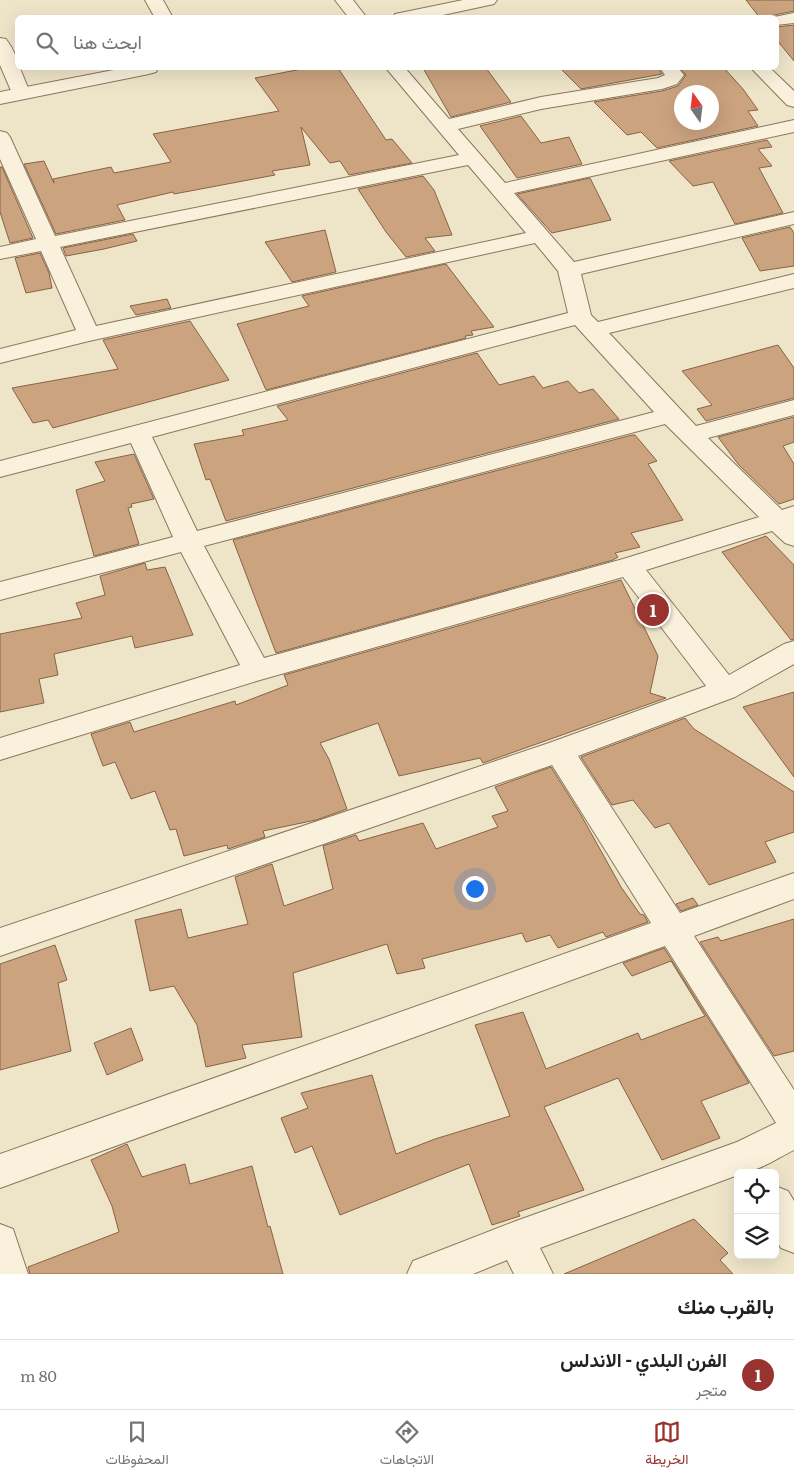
<!DOCTYPE html>
<html lang="ar">
<head>
<meta charset="utf-8">
<style>
	body { margin:0; font-family:Literata,Vazirmatn,serif; background:#f2f2f2; color:#202124; direction:rtl }
	.controls { position:absolute; right:15px; bottom:15px; display:grid; overflow:hidden; border-radius:8px; box-shadow:0 5px 20px #0002 }
	.controls button { width:45px; height:45px; display:grid; place-items:center; padding:0; border:0; border-bottom:1px solid #e0e0e0; background:#fff; color:#202124; font:25px sans-serif }
	.compass { position:absolute; left:674px; top:85px; width:45px; height:45px; border-radius:50%; background:#fff; box-shadow:0 5px 20px #0002; rotate:346deg }
	.you { position:absolute; left:474px; top:888px; width:18px; height:18px; margin:-12px; border:4px solid #fff; border-radius:50%; background:#1a73e8; box-shadow:0 0 0 8px #1a73e833 }
	.badge { display:grid; place-items:center; width:32px; height:32px; border-radius:50%; background:#98332f; color:#fff; font-size:16px; font-weight:700 }
	.pin { position:absolute; translate:-50% -50%; border:2px solid #fff; box-shadow:0 1px 5px #0006 }
	.list { margin:0; padding:0; list-style:none }
	h2 { display:flex; justify-content:space-between; align-items:center; height:65px; margin:0; padding:0 20px; font-size:21px }
	h2 small { font-size:16px; font-weight:400; color:#757577 }
	.list li { display:grid; grid-template-columns:32px 1fr auto; gap:15px; align-items:center; box-sizing:border-box; height:70px; padding:0 20px; border-top:1px solid #e0e0e0 }
	.list b { display:block; font-size:19px; white-space:nowrap }
	.list p { margin:0; font-size:16px; white-space:nowrap; color:#757577 }
	.list em { font-size:16px; font-style:normal; color:#757577 }
	.icon { flex:none; width:28px; height:28px; fill:none; stroke:currentColor; stroke-width:2; stroke-linecap:round; stroke-linejoin:round }
	.map { position:relative; flex:none; width:794px; height:1274px; overflow:hidden; direction:ltr }
	.search { position:absolute; background:#fff; box-shadow:0 5px 20px #0002; left:15px; right:15px; top:15px; height:55px; display:flex; align-items:center; gap:12px; box-sizing:border-box; padding:0 18px; border-radius:8px; color:#757577; font-size:19px }
	.sheet { height:135px; background:#fff }
	nav { display:flex; justify-content:space-around; align-items:center; box-sizing:border-box; height:70px; border-top:1px solid #e0e0e0; background:#fff; font-size:14px; color:#757577 }
	nav a { display:grid; justify-items:center; gap:2px }
	nav .on { color:#98332f }
	.map>svg:first-child { display:block }
	.building { fill:#cba37f; stroke:#896244; fill-rule:evenodd }
	.lines { fill:none; stroke-linecap:round; stroke-linejoin:round }
	.minor-casing { stroke:#8a775d; stroke-width:2 }
	.tertiary-casing { stroke:#8a775d; stroke-width:2 }
	.minor { fill:#f9f1dc; fill-rule:evenodd }
	.tertiary { fill:#f9f1dc; fill-rule:evenodd }
</style>
</head>
<body>
<div class="map">
<svg width="794" height="1274" viewBox="0 0 794 1274">
	<rect width="100%" height="100%" fill="#eee5c9"/>
	<path class="building" d="M746,0H794V11L760,18Z
		M794,25V61L776,39V27Z
		M307,68H338L386,140L392,139L412,163L349,175L340,161L330,163L301,127L310,165L272,171L275,175L174,194L173,192L117,205L125,220L56,234L24,164L44,161L54,183L53,179L111,167L114,173L171,162L153,134L279,111L255,78Z
		M423,68H486L511,102L451,117Z
		M560,68H658L662,74L581,89Z
		M680,68H724L743,89L758,110L748,111L758,126L657,148L641,132L627,135L594,102L662,91L678,86L686,75ZM682,92H712V122H682Z
		M521,116L541,143L569,137L582,164L517,178L480,126Z
		M767,140L772,147L758,149L772,166L759,168L783,213L735,224L713,182L693,186L669,161Z
		M0,167H2L33,238L10,243L0,212Z
		M423,176L434,190L452,235L425,238L435,251L406,257L386,232L358,189Z
		M590,178L611,220L552,233L517,194Z
		M790,227L794,233V266L760,271L742,238Z
		M325,230L336,272L292,282L265,242Z
		M133,234L137,241L104,249L66,256L63,248Z
		M40,253L49,273L52,288L26,293L15,258Z
		M446,264L494,327L471,331L473,335L465,336L466,338L266,390L237,324L309,306L302,296Z
		M167,299L171,308L136,315L130,306Z
		M190,321L229,380L53,428L48,420L33,423L12,388L118,369L103,340Z
		M778,345L794,368V398L706,421L697,409L712,405L682,371Z
		M477,353L499,385L534,376L543,388L568,381L579,393L593,389L619,419L226,521L210,479L206,480L194,444L244,435L242,430L288,420L277,406Z
		M794,417V442L783,446L794,464V499L779,504L738,464L718,437Z
		M632,435H635L657,461L648,464L683,520L631,533L640,547L615,553L618,557L613,560L276,653L233,540Z
		M134,454L154,499L131,504L132,507L128,508L139,544L94,556L76,490L105,481L95,462Z
		M766,536L794,565V639L791,640L722,552Z
		M145,563L147,570L165,567L193,635L135,648L132,636L54,654L58,675L39,679L44,703L0,712V634L82,618L76,603L105,595L100,576Z
		M621,580L658,656L650,693L666,698L483,763L480,758L399,776L378,723L320,743L329,759L347,809L316,820L263,831L265,837L228,849L227,845L184,856L176,829L170,830L155,791L131,799L115,762L103,766L91,734L130,722L134,732L235,701L236,705L288,685L284,675Z
		M794,692V777L743,707Z
		M685,718L694,729L794,792V832L765,842L776,862L709,885L669,823L655,828L633,800L612,805L581,757Z
		M551,767L581,815L621,887L640,914L644,915L648,922L606,937L603,932L558,948L550,935L526,942L522,933L422,959L425,968L397,974L387,944L293,973L302,1037L242,1045L246,1058L206,1067L197,1025L174,986L150,991L135,920L181,909L188,938L248,924L235,877L272,864L284,906L333,889L323,846L356,835L359,841L423,823L436,849L498,827L492,816L508,811L495,787Z
		M693,898L698,905L681,911L676,904Z
		M794,919V1051L774,1056L700,942L718,937L721,941Z
		M55,945L67,980L58,983L71,1051L0,1070V964Z
		M664,948L749,1083L701,1101L720,1138L662,1160L618,1078L544,1107L584,1190L518,1212L520,1216L492,1225L469,1164L340,1215L312,1146L295,1153L281,1118L308,1108L301,1093L372,1075L396,1154L435,1139L510,1116L475,1025L523,1012L546,1069L638,1033L641,1040L705,1016L671,961L632,976L623,963Z
		M131,1028L143,1060L107,1075L94,1043Z
		M127,1144L142,1177L185,1164L190,1184L252,1166L268,1227L270,1226L283,1274H30L28,1267L119,1232L112,1206L91,1160Z
		M694,1219L728,1253L720,1260L733,1274H564Z"/>
	<g class="lines">
		<g class="minor-casing">
			<path id="minor" d="M145,0H163L173,18H155Z
				M335,0H353L367,18H349Z
				M0,38L6,39C12,47 18,58 18,68H20L30,93L28,97L21,99L14,97L12,93L0,65Z
				M386,68H405L449,119L541,97L658,78L665,75L660,68H678L684,75L677,84L662,89L541,109L458,129L505,183L794,120V132L514,193L574,262L794,212V224L581,274L591,315L598,322L794,274V288L609,333L696,426L794,400V415L708,438L782,510L794,506V546L785,543L772,531L646,570L729,675L784,644L794,641V664L735,697L578,756L680,913L794,873V899L694,936L794,1090V1150C777,1158 757,1173 738,1173V1175L540,1248L553,1274H514L507,1260L473,1274H407L413,1261L516,1221L737,1142L776,1123L665,946L0,1188V1154L651,923L552,765L0,956V928L549,743L706,686L623,577L260,680L0,760V738L240,665L181,552L0,600V582L173,537L131,443L0,477V461L568,313L558,271L535,243L89,341L0,363V349L76,330L41,251L0,259V247L36,239L0,159V131L7,133L10,137L55,236L459,155ZM468,165L526,233L96,326L60,247ZM575,325L654,412L197,531L152,437ZM665,424L759,517L623,559L264,658L204,546Z
				M751,68H770L794,91V107L787,105Z
				M775,1186L788,1191L794,1201V1253L781,1248L775,1238Z
				M0,1224L13,1229L28,1274H0Z"/>
		</g>
		<g class="tertiary-casing">
			<path id="tertiary" d="M463,0H497L494,4L429,18H393L395,14Z
				M794,13V23L776,25V18H769Z
				M124,68H158L156,72L149,74L0,104V92Z"/>
		</g>
		<use href="#minor" class="minor"/>
		<use href="#tertiary" class="tertiary"/>
	</g>
</svg>
<div class="controls">
<button><svg class="icon" aria-label="locate" viewBox="0 0 24 24"><circle cx="12" cy="12" r="6"/><path d="M12 2v4M12 18v4M2 12h4M18 12h4"/></svg></button>
<button><svg class="icon" aria-label="layers" viewBox="0 0 24 24"><path d="M12 4l9 5-9 5-9-5zM3 14l9 5 9-5"/></svg></button>
</div>
<svg class="compass" viewBox="-18 -18 36 36"><path d="M0-13l5 13h-10z" fill="#e53935"/><path d="M0 13l5-13h-10z" fill="#757577"/></svg>
<div class="you"></div>
<div class="pin badge" style="left:653px;top:610px">1</div>
<div class="search"><svg class="icon" aria-label="search" viewBox="0 0 24 24"><circle cx="10" cy="10" r="6"/><path d="M15 15l6 6"/></svg>ابحث هنا</div>
</div>
<section class="sheet">
<h2>بالقرب منك<small></small></h2>
<ul class="list">
<li><span class="badge">1</span><div><b>الفرن البلدي - الاندلس</b><p>متجر</p></div><em>80 m</em></li>
</ul>
</section>
<nav>
<a class="on"><svg class="icon" aria-label="map" viewBox="0 0 24 24"><path d="M3 6l6-2 6 2 6-2v14l-6 2-6-2-6 2zM9 4v14M15 6v14"/></svg>الخريطة</a>
<a><svg class="icon" aria-label="directions" viewBox="0 0 24 24"><path d="M12 3l9 9-9 9-9-9zM9 14v-3h6M13 9l2 2-2 2"/></svg>الاتجاهات</a>
<a><svg class="icon" aria-label="saved" viewBox="0 0 24 24"><path d="M7 4h10v16l-5-4-5 4z"/></svg>المحفوظات</a>
</nav>
</body>
</html>
